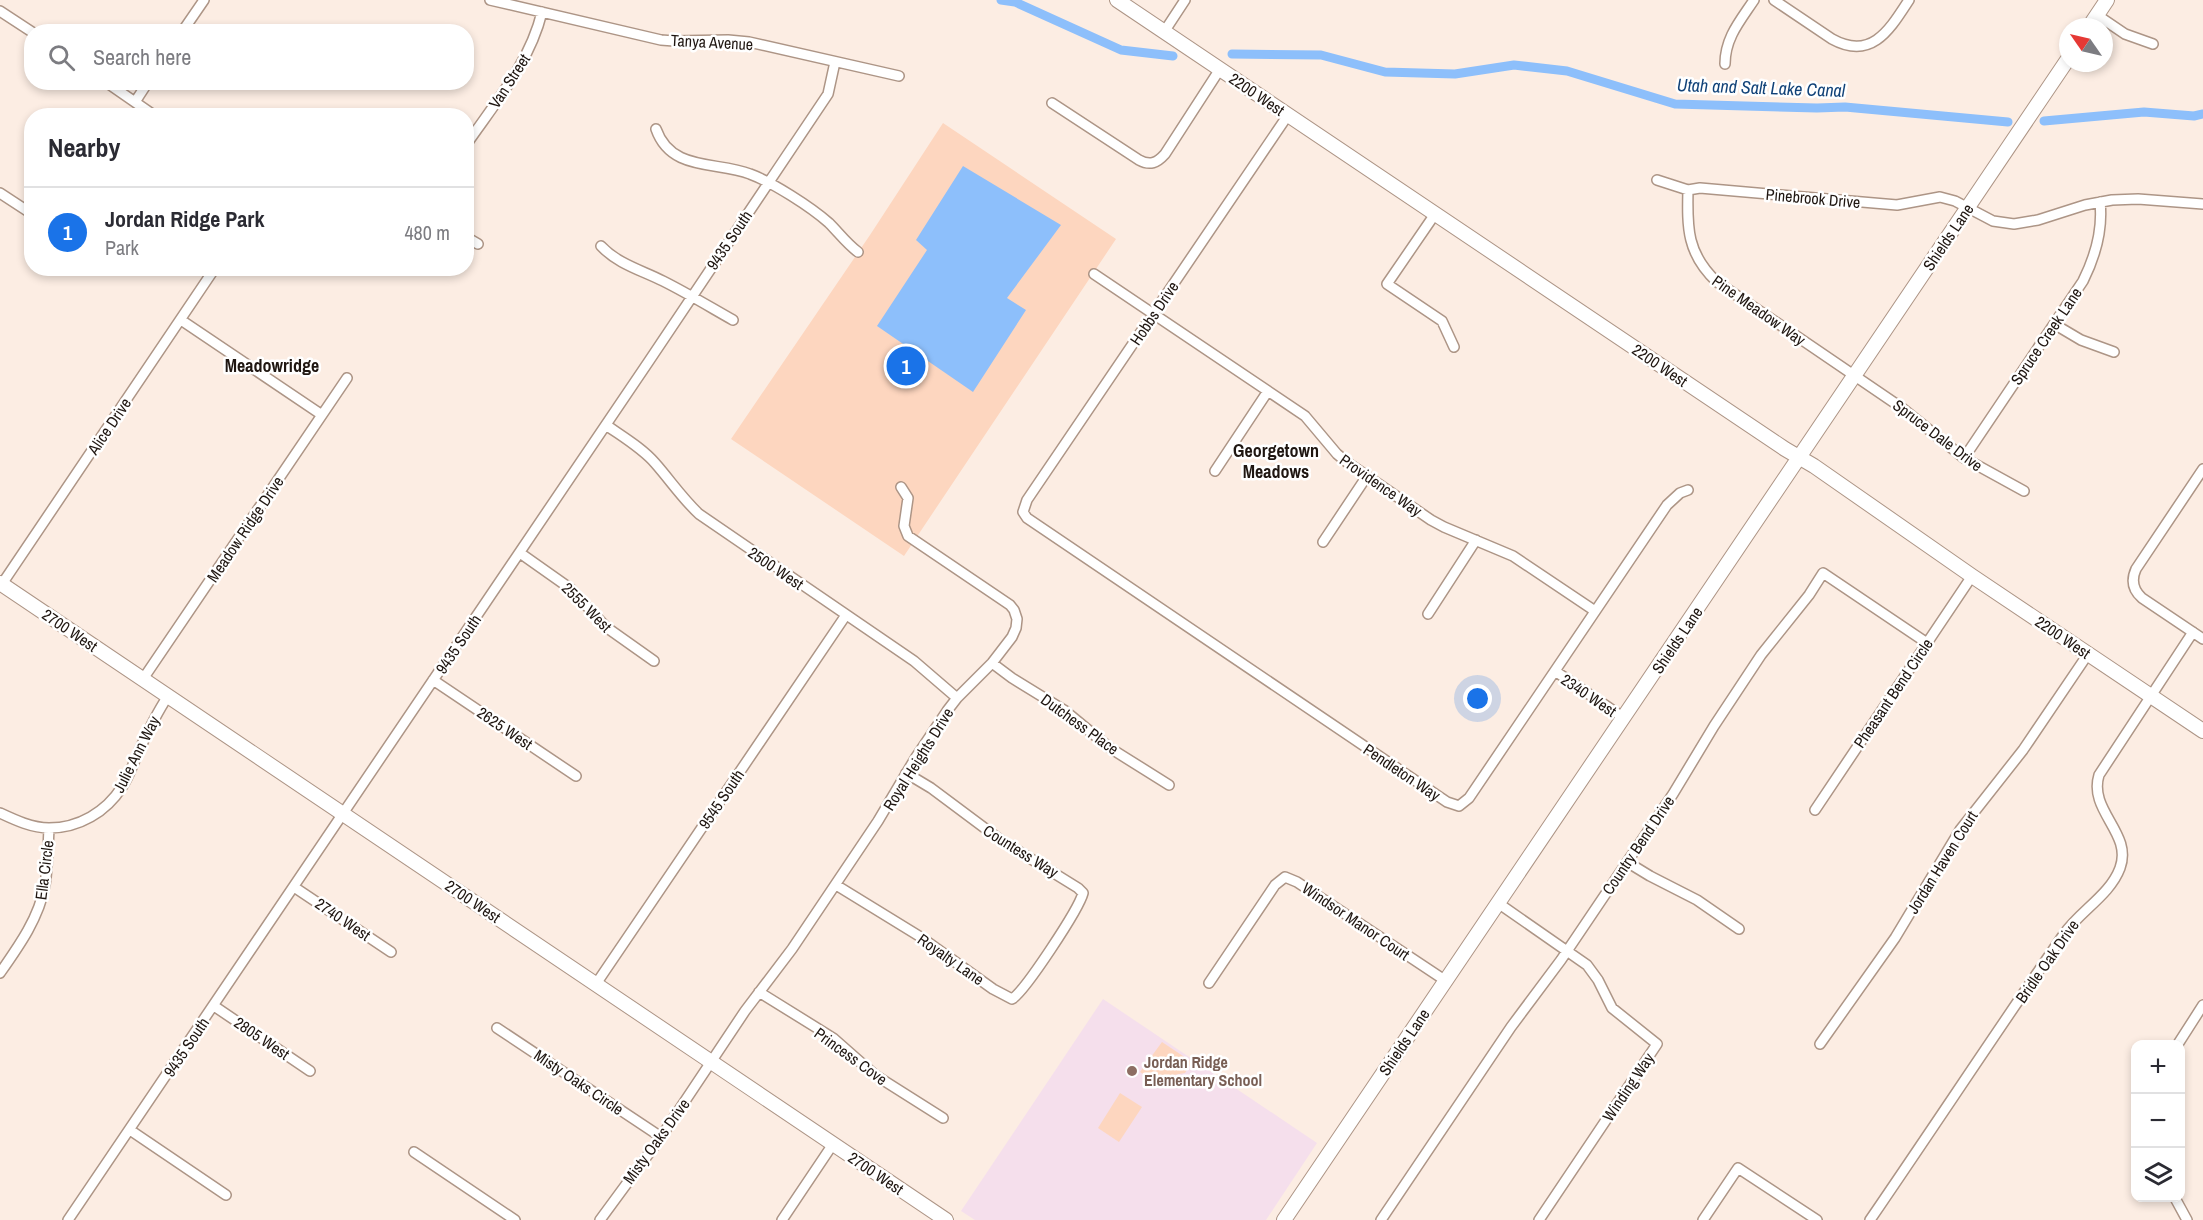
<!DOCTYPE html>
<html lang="en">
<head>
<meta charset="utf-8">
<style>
	body { margin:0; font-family:"Archivo Narrow",sans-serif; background:#f7f7f7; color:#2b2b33 }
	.controls { position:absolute; right:18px; bottom:18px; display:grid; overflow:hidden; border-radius:12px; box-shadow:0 3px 9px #0003 }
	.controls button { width:54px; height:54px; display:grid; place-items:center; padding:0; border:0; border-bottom:2px solid #e1e1e2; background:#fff; color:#2b2b33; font:30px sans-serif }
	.compass { position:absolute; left:2059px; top:18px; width:54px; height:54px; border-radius:50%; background:#fff; box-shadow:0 3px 9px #0003; rotate:304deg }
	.you { position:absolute; left:1478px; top:699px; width:21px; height:21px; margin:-15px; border:4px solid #fff; border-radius:50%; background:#1a73e8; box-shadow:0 0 0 9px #1a73e833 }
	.badge { display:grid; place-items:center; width:39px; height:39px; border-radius:50%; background:#1a73e8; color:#fff; font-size:20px; font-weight:700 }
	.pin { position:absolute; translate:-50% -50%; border:3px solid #fff; box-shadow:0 2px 6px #0006 }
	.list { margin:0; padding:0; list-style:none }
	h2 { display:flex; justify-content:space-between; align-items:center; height:78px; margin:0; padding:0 24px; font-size:26px }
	h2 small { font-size:20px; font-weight:400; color:#7c7c81 }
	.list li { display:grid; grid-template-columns:39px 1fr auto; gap:18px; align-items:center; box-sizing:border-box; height:90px; padding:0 24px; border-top:2px solid #e1e1e2 }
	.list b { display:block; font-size:22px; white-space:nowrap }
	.list p { margin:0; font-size:20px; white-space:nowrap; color:#7c7c81 }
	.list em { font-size:20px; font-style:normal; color:#7c7c81 }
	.icon { flex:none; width:33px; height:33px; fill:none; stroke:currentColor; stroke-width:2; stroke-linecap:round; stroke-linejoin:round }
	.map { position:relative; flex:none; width:2203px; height:1220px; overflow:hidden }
	.search { position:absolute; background:#fff; box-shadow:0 3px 9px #0003; left:24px; top:24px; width:450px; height:66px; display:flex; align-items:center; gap:15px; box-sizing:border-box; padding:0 21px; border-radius:24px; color:#7c7c81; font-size:22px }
	.panel { position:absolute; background:#fff; box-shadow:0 3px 9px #0003; left:24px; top:108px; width:450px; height:168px; border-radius:24px }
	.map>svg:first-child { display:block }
	.education { fill:#f5dfec }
	.green { fill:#fdd6bf }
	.water { fill:#8dbffb }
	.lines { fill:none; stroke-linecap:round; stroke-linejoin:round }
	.canal { stroke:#8dbffb; stroke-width:9 }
	.street-casing { stroke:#ad9586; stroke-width:12 }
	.secondary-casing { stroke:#ad9586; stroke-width:16 }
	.street { stroke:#fff; stroke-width:9 }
	.secondary { stroke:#fff; stroke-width:14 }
	.education-dot { fill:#8d6e63; stroke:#fff; stroke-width:2 }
	.labels { text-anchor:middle; stroke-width:5; stroke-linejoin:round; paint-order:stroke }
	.street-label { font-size:16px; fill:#1f1611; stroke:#fff }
	.education-label { font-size:16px; font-weight:bold; fill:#785e54; stroke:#fff; text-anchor:start }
	.water-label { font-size:18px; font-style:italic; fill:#114278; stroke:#fff }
	.neighbourhood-label { font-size:18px; font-weight:bold; fill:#1f1611; stroke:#fff }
</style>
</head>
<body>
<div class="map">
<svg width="2203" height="1220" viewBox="0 0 2203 1220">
	<rect width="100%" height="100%" fill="#fcede3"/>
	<path class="education" d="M1103,999L1317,1143L1266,1220H975L961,1211Z"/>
	<path class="green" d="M943,123L1116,239L904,556L731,439L870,235Z
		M1162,1042L1192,1062L1185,1073L1151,1079L1140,1072Z
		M1120,1093L1142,1107L1119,1142L1098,1128Z"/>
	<path class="water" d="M963,166L1061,225L1007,298L1026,310L973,392L877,326L927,250L916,240Z"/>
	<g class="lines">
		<path class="canal" d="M1001,0L1015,2L1121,50L1173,56
			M1232,54L1321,55L1385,72L1455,74L1514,65L1567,71L1675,104L1817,108L1845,107L2008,122
			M2044,121L2144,112L2194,116L2203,114"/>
		<g class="street-casing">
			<path id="street" d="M490,0L661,40L674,41L728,40L749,42L899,76
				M1774,0L1832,39C1872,61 1890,29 1909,0
				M0,11L32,32
				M2097,15L2125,34L2153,44
				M182,32L204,0
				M1164,32L1185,0
				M1725,64C1725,38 1740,21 1754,0
				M106,82L155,116
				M135,102L148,82
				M1052,103L1139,160C1150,166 1157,163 1165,154L1220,69
				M1288,115L1027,500L1023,512L1027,518L1447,802L1459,806L1469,798L1667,505L1680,493L1688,490
				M656,129C671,172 717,161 750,174C772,182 811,207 829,223C839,233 847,244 858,252
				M466,145C495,103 530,62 542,12
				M1657,180L1688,190L1700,188L1897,205L1940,197L1955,201L1993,221L2014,224L2038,220L2085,205L2112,200L2138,199L2203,204
				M1688,190C1687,228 1687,254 1717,282L1902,408L1964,458L2024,491
				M0,193L32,214
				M1435,214L1387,284L1442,321L1454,347
				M466,237L478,244
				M601,246C618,264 641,270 663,281C687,293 710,307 733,320
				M1094,274L1305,416L1337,454L1348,463L1431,520L1444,527L1513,556L1595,611
				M181,320L322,415
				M2054,324L2081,340L2114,352
				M606,425C623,437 642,448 655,463C670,480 682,498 699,514L914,661L957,698
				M1964,458L2083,281C2096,255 2103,230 2100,202
				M2203,469L2136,569C2131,580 2133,590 2142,598L2203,639
				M1215,471L1268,391
				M1323,542L1367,476
				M520,553L571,589L606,627L654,661
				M2,584L215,268
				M1428,614L1476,540
				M992,663L1012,678L1064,710L1110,748L1169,785
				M1555,671L1624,718
				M143,679L347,378
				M433,680L576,776
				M1815,810L1972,576
				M0,813C15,820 32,828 49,828C79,828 106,812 122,787C129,777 133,764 138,753C147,733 156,714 168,696
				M1627,862L1650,876L1697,900L1739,929
				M836,885L919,936L993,989L1012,999C1025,991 1079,909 1083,893L1078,888L1002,841L931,788L906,773
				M294,887L391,952
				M1498,903L1587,965L1598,980L1612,1008L1657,1044L1539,1220
				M0,973C19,946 39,918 45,885C48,866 48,847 49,828
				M1209,983L1275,885L1285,877L1297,882L1446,981
				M596,984L846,615
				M759,992L833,1038L875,1075L943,1118
				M214,1006L310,1071
				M497,1028L661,1137
				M1820,1044L1895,938L1960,830L2023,750L2088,654
				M2178,1044L2203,1005
				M130,1130L226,1195
				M414,1152L515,1220
				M2175,1198L2187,1220
				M68,1220L649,361L828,94L835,62
				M600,1220L661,1137L745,1011L792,949L878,821L916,757L947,711L957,698L992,663L1012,637L1016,628L1017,619L1014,610L1010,605L908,536L904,526L908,498L901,487
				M782,1220L833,1144
				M1381,1220L1511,1027L1561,960L1673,794L1714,726L1761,655L1809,595L1823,573L1927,643
				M1703,1220L1738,1168L1817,1220
				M1870,1220C1935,1125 1999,1028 2064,934C2080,911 2110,895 2120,868C2133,833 2088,811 2099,775L2193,632"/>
		</g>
		<g class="secondary-casing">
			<path id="secondary" d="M1117,0L1785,449L1814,466L1972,576L2203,731
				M2089,27L2107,0
				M0,583L946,1220
				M1284,1220L2068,59"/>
		</g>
		<use href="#street" class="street"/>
		<use href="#secondary" class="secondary"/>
	</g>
	<circle class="education-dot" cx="1132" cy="1071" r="6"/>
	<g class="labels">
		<g class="street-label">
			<text transform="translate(712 42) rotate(3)" y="6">Tanya Avenue</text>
			<text transform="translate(509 81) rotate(-57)" y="6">Van Street</text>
			<text transform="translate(1257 94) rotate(34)" y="6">2200 West</text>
			<text transform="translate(1813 198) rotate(5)" y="6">Pinebrook Drive</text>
			<text transform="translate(1948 237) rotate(-56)" y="6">Shields Lane</text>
			<text transform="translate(729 240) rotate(-56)" y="6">9435 South</text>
			<text transform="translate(1759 310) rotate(35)" y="6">Pine Meadow Way</text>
			<text transform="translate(1154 313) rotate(-56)" y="6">Hobbs Drive</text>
			<text transform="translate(2046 336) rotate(-56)" y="6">Spruce Creek Lane</text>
			<text transform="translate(1660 365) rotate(34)" y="6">2200 West</text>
			<text transform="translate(109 426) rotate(-56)" y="6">Alice Drive</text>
			<text transform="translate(1938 435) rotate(37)" y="6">Spruce Dale Drive</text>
			<text transform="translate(1381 485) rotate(35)" y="6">Providence Way</text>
			<text transform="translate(245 529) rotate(-56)" y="6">Meadow Ridge Drive</text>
			<text transform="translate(776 568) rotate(34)" y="6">2500 West</text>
			<text transform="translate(587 607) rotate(45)" y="6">2555 West</text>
			<text transform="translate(70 630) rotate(34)" y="6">2700 West</text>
			<text transform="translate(2063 637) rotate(34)" y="6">2200 West</text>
			<text transform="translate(1677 640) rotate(-56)" y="6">Shields Lane</text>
			<text transform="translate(458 644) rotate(-56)" y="6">9435 South</text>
			<text transform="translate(1893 693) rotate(-56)" y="6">Pheasant Bend Circle</text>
			<text transform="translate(1589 695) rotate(34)" y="6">2340 West</text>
			<text transform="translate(1080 724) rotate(36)" y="6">Dutchess Place</text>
			<text transform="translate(505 728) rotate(34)" y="6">2625 West</text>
			<text transform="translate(136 754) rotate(-63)" y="6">Julie Ann Way</text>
			<text transform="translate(918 759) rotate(-58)" y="6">Royal Heights Drive</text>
			<text transform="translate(1402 772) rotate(34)" y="6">Pendleton Way</text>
			<text transform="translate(721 799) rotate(-56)" y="6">9545 South</text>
			<text transform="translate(1638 845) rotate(-56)" y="6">Country Bend Drive</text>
			<text transform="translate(1021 851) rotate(32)" y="6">Countess Way</text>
			<text transform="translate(1942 862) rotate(-58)" y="6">Jordan Haven Court</text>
			<text transform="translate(44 870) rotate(-83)" y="6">Ella Circle</text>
			<text transform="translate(473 901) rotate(34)" y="6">2700 West</text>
			<text transform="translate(343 919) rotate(34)" y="6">2740 West</text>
			<text transform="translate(1356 921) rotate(34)" y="6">Windsor Manor Court</text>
			<text transform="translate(951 959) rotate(35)" y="6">Royalty Lane</text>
			<text transform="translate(2047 961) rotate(-55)" y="6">Bridle Oak Drive</text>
			<text transform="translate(262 1038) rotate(34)" y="6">2805 West</text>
			<text transform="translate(1404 1042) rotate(-56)" y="6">Shields Lane</text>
			<text transform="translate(186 1047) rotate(-56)" y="6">9435 South</text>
			<text transform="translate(851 1056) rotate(36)" y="6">Princess Cove</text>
			<text transform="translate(579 1082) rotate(34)" y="6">Misty Oaks Circle</text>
			<text transform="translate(1628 1087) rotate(-56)" y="6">Winding Way</text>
			<text transform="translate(656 1141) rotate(-54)" y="6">Misty Oaks Drive</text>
			<text transform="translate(876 1173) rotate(34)" y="6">2700 West</text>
		</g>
		<g class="education-label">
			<text x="1144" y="1068">Jordan Ridge<tspan x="1144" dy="18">Elementary School</tspan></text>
		</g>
		<g class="water-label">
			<text transform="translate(1761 88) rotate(2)" y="6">Utah and Salt Lake Canal</text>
		</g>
		<g class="neighbourhood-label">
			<text x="272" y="372">Meadowridge</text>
			<text x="1276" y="457">Georgetown<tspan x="1276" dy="21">Meadows</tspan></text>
		</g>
	</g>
</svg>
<div class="controls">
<button>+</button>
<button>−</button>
<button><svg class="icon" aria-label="layers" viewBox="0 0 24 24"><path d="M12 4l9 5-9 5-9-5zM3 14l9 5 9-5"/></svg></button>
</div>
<svg class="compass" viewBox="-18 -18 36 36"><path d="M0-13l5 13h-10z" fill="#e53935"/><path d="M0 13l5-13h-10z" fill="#7c7c81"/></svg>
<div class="you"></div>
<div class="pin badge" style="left:906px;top:366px">1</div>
<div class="search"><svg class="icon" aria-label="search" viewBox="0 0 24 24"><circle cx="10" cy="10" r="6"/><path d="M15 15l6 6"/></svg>Search here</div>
<section class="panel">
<h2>Nearby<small></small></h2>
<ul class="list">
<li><span class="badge">1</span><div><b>Jordan Ridge Park</b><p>Park</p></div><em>480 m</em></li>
</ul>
</section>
</div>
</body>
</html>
